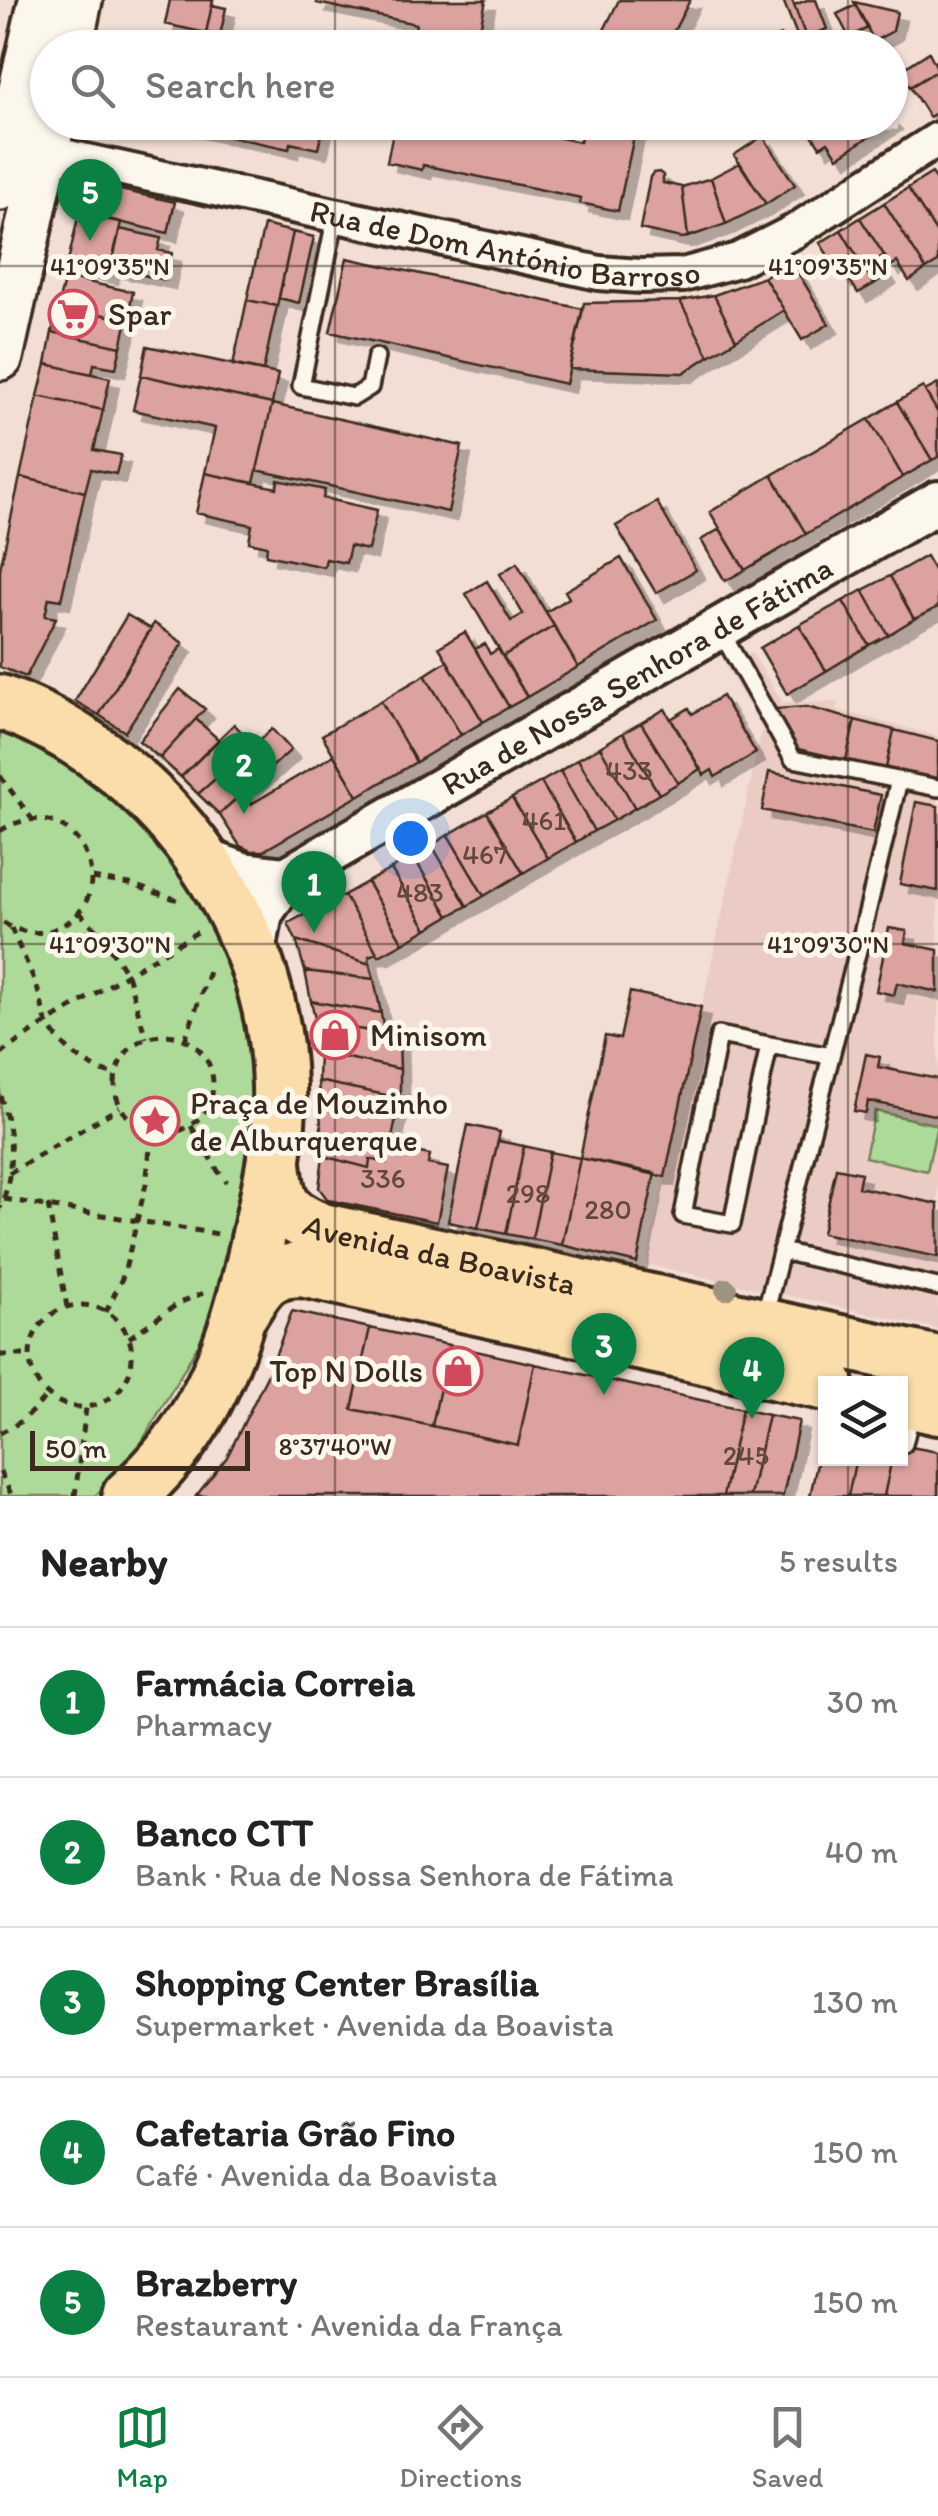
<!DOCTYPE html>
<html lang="en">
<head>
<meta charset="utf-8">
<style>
	body { margin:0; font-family:Itim,sans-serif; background:#f2f2f2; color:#222 }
	.controls { position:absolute; right:30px; bottom:30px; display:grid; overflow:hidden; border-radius:0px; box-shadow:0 2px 8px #0004 }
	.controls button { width:90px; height:90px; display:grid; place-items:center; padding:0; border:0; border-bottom:2px solid #e0e0e0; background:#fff; color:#222; font:50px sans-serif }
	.scale { position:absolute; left:30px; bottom:25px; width:220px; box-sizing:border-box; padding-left:10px; border:5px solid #3b2a1e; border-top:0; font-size:28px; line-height:35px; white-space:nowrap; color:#3b2a1e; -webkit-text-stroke:8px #fbf7ec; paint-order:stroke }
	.you { position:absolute; left:410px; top:838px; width:35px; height:35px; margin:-25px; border:8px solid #fff; border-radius:50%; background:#1a73e8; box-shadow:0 0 0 15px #1a73e833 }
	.badge { display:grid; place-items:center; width:65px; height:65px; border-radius:50%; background:#0b8043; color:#fff; font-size:32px; font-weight:700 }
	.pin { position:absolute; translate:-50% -82px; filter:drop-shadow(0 2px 5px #0008) }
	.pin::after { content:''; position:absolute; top:52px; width:35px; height:30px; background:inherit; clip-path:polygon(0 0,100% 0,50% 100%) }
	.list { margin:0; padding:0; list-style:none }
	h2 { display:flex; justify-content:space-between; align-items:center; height:130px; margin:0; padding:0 40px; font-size:42px }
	h2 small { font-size:32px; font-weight:400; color:#767676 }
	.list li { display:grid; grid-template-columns:65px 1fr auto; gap:30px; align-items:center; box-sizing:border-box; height:150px; padding:0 40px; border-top:2px solid #e0e0e0 }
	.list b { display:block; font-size:38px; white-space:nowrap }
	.list p { margin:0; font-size:32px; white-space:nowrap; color:#767676 }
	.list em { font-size:32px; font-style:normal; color:#767676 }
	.icon { flex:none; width:55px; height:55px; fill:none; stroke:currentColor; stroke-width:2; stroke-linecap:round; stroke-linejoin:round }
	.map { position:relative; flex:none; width:938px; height:1496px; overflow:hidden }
	.search { position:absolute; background:#fff; box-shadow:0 2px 8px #0004; left:30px; right:30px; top:30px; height:110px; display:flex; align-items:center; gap:25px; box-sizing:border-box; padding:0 35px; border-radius:55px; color:#767676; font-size:38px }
	.sheet { height:880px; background:#fff }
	nav { display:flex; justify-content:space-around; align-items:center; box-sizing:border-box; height:140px; border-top:2px solid #e0e0e0; background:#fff; font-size:28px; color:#767676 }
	nav a { display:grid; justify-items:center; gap:5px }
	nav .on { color:#0b8043 }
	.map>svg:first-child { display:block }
	.built { fill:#ebccc5 }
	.green { fill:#adda99; stroke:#74825c; stroke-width:2.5 }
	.building { fill:#dca2a0; stroke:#3b2a1e; stroke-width:2.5; filter:url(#shadow) }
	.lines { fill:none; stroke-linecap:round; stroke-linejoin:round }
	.service-casing { stroke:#3b2a1e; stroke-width:22 }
	.minor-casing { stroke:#3b2a1e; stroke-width:40 }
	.tertiary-casing { stroke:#3b2a1e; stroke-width:48 }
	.secondary-casing { stroke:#3b2a1e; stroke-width:52 }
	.primary-casing { stroke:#3b2a1e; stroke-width:60 }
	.path { stroke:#3b2a1e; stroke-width:5; stroke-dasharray:8 8; stroke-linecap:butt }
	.service { stroke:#fbf7ec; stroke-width:15 }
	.minor { stroke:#fbf7ec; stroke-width:32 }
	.tertiary { stroke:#fbf7ec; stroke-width:40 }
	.secondary { stroke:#fbf7ec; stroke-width:45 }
	.primary { stroke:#faddab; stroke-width:52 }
	.tree { fill:#9d9381 }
	.ticks { fill:none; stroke:#3b2a1e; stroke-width:2.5; stroke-opacity:0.45 }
	.labels { text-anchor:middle; stroke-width:10; stroke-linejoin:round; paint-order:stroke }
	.number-label { font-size:28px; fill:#63483e }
	.street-label { font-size:32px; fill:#3b2a1e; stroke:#fbf7ec }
	.poi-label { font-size:32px; fill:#3b2a1e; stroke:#fbf7ec; text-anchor:start }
	.ticks-label { font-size:25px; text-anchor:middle; fill:#3b2a1e; stroke:#fbf7ec; stroke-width:10; stroke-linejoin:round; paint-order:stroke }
</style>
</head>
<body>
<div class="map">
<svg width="938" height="1496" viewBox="0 0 938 1496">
	<defs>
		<filter id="shadow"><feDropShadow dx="9" dy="9" stdDeviation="0" flood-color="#0004"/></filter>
	</defs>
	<rect width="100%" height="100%" fill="#f2ded5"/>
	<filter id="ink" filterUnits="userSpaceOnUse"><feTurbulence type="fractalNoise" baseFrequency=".01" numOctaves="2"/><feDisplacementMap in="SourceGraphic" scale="20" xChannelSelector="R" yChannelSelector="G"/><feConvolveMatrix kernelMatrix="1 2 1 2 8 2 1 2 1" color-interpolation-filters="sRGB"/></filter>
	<g filter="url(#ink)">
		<path class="built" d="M752,653L783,703L838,702L837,710L938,736V1329L646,1264L762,729L726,667Z"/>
		<path class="green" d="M0,728L30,739L112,796L187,878L216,921L271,1064L223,1302L132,1459L95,1496H0Z
			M875,1111L937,1125L927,1171L865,1157Z"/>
		<path class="building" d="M170,0H213L206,33L165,24Z
			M318,0H486L476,48H411L416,24L317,3Z
			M619,0H690L665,48H595Z
			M783,0H792L810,48H802Z
			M807,0H816L827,29L806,37L794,5Z
			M854,2L897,12L893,31L874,41Z
			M212,5L226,8L220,36L206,33Z
			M856,5L868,28L849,37L837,14Z
			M781,35L786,48H763L761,42Z
			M929,52L938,70L910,87L900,71Z
			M938,70V112L929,117L910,87Z
			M890,118L893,121L838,157L828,142L820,147L804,122H890Z
			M161,122H324L318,149L290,143L289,149Z
			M395,122H487L580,142L583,127L568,122H637L618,211L580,203L581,198L423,165L422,170L387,162Z
			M763,136L795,185L766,204L734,155Z
			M740,163L766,204L726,224L711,178Z
			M659,172L663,175V183L682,187L688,237L681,238L640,229L650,177L653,173Z
			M932,173L938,182V235L908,188Z
			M711,178L726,224L688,237L682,187Z
			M102,186L175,202L168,233L79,213L82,196L89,188Z
			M908,188L938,235V262L926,269L884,203Z
			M884,203L926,269L909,281L897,262L891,266L860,218Z
			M79,213L121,222L109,275L67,266Z
			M860,218L884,255L877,260L887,275L874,284L841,230Z
			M264,225L293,232L277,306L247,300Z
			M120,229L161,238L158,250L172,253L166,280L111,268Z
			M841,230L874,284L858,293L847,276L843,279L820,243Z
			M293,232L314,237L299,303L279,298Z
			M347,258L583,309L566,384L330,332Z
			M791,261L829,324L802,340L764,277Z
			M65,277L133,292L127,320L58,305Z
			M764,277L784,310L736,340L714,295Z
			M714,295L736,340L709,356L680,301Z
			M247,300L277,306L263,371L233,365Z
			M680,301L709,356L683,373L569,369L584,303Z
			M58,305L127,320L121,347L52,332Z
			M52,332L121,347L116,368L94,364L92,374L46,364Z
			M147,346L278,374L272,404L141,375Z
			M46,364L110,378L103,410L38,396Z
			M141,375L272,404L254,483L205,473L215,428L133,410Z
			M938,384V413L925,391Z
			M923,387L938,413V457L932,460L897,402Z
			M38,396L103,410L94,450L121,455L116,474L91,469L85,492L20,477Z
			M897,402L932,460L903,477L869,419Z
			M272,404L462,446L448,512L257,470Z
			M869,419L903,477L806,534L772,475Z
			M205,473L277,488L278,480L325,490L323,498L377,510L368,550L350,546L346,563L326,559L324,567L266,555L267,546L249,542L252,525L196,513Z
			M772,475L806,534L745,570L710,512Z
			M20,477L85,492L61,600L49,598L45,616L56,618L26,677L0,667V569Z
			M657,502L696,570L656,593L616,526Z
			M720,529L745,570L725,581L701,540Z
			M926,556L938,577V607L914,619L890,576Z
			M621,558L657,620L578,667L546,612L569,598L565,591Z
			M517,563L554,626L503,656L466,594L487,581L511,621L523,614L500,574Z
			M890,576L914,619L888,635L863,590Z
			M863,590L888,635L869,645L843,601Z
			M843,601L869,645L826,671L799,625Z
			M127,615L151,629L99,715L75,701Z
			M154,623L183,643L125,732L99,715Z
			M799,625L826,671L787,694L760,648Z
			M554,626L578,667L527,697L503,656Z
			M465,632L509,707L483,722L439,647Z
			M485,644L490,654L498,649L527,697L509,707L475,649Z
			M447,661L483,722L461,735L425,675Z
			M425,675L461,735L416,762L381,701Z
			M180,689L205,709L160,758L139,741Z
			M722,696L756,753L715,777L712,770L704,775L671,719L689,708L692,714Z
			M381,701L416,762L358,796L322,735Z
			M807,707L855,720L846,760L798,749L774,709Z
			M665,709L700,769L678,783L641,723Z
			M196,719L219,740L181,777L160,758Z
			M855,720L894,730L886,768L846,760Z
			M641,723L678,783L659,794L623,733Z
			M234,724L254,745L198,794L181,777Z
			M272,729L291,750L219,814L198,794Z
			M894,730L938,741V779L886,768Z
			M623,733L659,794L635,808L600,747Z
			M600,747L635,808L614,820L578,759Z
			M334,755L358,796L263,851H251L240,846L219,814L244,792L251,804Z
			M578,759L614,820L594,831L560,771Z
			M560,771L594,831L576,842L541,782Z
			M769,772L881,795L873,833L762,810Z
			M541,782L576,842L548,858L512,798Z
			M512,798L548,858L523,873L487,812Z
			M916,802L938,806V891L900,884Z
			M487,812L523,873L484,896L448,835Z
			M448,835L484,896L467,906L432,845Z
			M432,845L467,906L449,916L413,856Z
			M413,856L449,916L427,929L391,869Z
			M391,869L427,929L403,943L367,882Z
			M367,882L403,943L379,956L344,895Z
			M344,895L377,953L369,956L370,964L296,940L288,923Z
			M889,928L907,931L905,943L938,950V992L897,983L894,995L876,991Z
			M296,940L370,964L374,979L305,971Z
			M305,971L374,979L381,1013L311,1001Z
			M630,992L701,1007L665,1177L580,1158L605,1036L620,1039Z
			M311,1001L381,1013L384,1033L316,1023Z
			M316,1023L399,1035L400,1069L319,1052Z
			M319,1052L400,1069V1098L318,1081Z
			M866,1054L880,1057L878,1067L938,1079V1116L868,1101L866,1113L854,1111Z
			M318,1081L400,1098L387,1163L370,1159L369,1168L323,1156Z
			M468,1125L500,1132L478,1228L448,1222Z
			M498,1141L524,1146L506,1234L478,1228Z
			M524,1146L550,1152L532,1239L506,1234Z
			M399,1149L430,1155L428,1164L448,1168L437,1222L328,1200L319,1188L323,1156L369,1168L370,1159L387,1163L389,1151L398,1153Z
			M550,1152L580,1158L562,1245L532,1239Z
			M580,1158L655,1173L637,1263L562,1245Z
			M836,1168L861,1173L858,1187L938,1204V1257L822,1233Z
			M292,1311L370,1328L352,1409L432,1426L518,1445L535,1364L742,1409L723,1496H196L227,1457L269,1372Z
			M370,1328L449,1345L432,1426L352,1409Z
			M449,1345L535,1364L518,1445L432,1426Z
			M742,1409L768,1415L750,1496H723Z
			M768,1415L799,1421L785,1487L783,1496H750Z
			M825,1427L826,1458H856L848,1496H810Z
			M900,1445L938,1452V1496H884L892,1458H900Z
			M856,1458H892L884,1496H848Z"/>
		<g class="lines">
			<g class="service-casing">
				<path id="service" d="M336,215L301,386L354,397L370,387L376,357
					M720,630L793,759L938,788
					M719,1035L769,1045L732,1224L683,1215Z
					M769,1045L831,1056
					M781,1251L938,1287
					M765,1315L859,946L899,780
					M904,1444L912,1411"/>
			</g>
			<g class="minor-casing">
				<g id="minor">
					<path id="s1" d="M45,152L599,273L640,276L683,275L738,260L795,231L938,139"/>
				</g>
			</g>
			<g class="tertiary-casing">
				<g id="tertiary">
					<path d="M204,859L243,873L286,878"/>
					<path id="s2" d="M254,957L262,913L286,878L938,502"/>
				</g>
			</g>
			<g class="secondary-casing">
				<path id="secondary" d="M69,48L79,0
					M0,187L42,0
					M0,357L52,122"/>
			</g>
			<g class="primary-casing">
				<g id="primary">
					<path d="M0,702C157,758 275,918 279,1085C281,1144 266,1201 254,1258C233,1351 204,1432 129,1496"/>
					<path id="s3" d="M274,1163C278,1204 282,1214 322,1230L938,1363"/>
					<path d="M242,1312C260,1283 266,1271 302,1270L827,1384"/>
					<path d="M900,1399L938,1408"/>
				</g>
			</g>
			<path class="path" d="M0,776L32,819
				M0,831C78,782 131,903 52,930C34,936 16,931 0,921
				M92,878L130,884L181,901
				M79,912L102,936L127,974L146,1038
				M11,928C20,950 32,971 39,994C43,1003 42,1016 48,1024C61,1048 90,1070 116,1075
				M115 1084a49 49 0 1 1 98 0a49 49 0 1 1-98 0Z
				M185,1040L211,966
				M0,1054L46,1023L199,931
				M0,1096C13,1129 15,1175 0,1208
				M191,1126L218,1171L227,1182
				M9,1173L120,1107
				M4,1199L218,1234
				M48,1205L67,1307
				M30 1356a51 51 0 1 1 102 0a51 51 0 1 1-102 0Z
				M106,1312L124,1274L146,1184L152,1132
				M129,1338L179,1303L203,1293
				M0,1355H29
				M0,1433L22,1421L48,1395
				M0,1472L12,1496
				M75,1496L86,1408"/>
			<use href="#service" class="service"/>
			<use href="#minor" class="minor"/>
			<use href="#tertiary" class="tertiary"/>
			<use href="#secondary" class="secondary"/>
			<use href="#primary" class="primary"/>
		</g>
		<circle class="tree" cx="726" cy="1289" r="11"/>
	</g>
	<path class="ticks" d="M335,0V48M848,0V48M335,122V1496M848,122V1384M0,266H938M0,944H938M848,1458V1496"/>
	<defs>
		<g id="supermarket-ring" transform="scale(2.5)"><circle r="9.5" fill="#fbf7ec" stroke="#d1495b" stroke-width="1.5"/><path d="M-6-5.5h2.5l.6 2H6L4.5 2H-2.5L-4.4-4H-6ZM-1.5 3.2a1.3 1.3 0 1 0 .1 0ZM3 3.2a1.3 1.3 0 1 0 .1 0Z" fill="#d1495b"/></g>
		<g id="shop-ring" transform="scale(2.5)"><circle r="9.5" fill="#fbf7ec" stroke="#d1495b" stroke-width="1.5"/><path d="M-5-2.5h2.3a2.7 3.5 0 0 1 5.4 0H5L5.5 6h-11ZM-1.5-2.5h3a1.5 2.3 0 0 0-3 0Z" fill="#d1495b"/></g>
		<g id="sight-ring" transform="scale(2.5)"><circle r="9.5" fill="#fbf7ec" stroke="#d1495b" stroke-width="1.5"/><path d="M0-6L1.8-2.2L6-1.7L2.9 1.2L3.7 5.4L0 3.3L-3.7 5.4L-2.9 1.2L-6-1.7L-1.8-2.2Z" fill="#d1495b"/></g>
	</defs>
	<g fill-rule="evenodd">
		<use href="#supermarket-ring" x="73" y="314"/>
		<use href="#shop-ring" x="335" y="1035"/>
		<use href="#sight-ring" x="155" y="1121"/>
		<use href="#shop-ring" x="458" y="1371"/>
	</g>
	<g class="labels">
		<g class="number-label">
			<text x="629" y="780">433</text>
			<text x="544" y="830">461</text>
			<text x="485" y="864">467</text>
			<text x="420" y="902">483</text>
			<text x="383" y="1188">336</text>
			<text x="528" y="1203">298</text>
			<text x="608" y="1219">280</text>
			<text x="746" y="1465">245</text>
		</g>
		<g class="street-label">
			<text dy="11" stroke="none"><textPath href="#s1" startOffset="470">Rua de Dom António Barroso</textPath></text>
			<text dy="11" stroke="none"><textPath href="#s2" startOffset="492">Rua de Nossa Senhora de Fátima</textPath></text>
			<text dy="11" stroke="none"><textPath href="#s3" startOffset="210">Avenida da Boavista</textPath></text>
		</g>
		<g class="poi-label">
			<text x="108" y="325">Spar</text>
			<text x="370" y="1046">Minisom</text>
			<text x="190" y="1114">Praça de Mouzinho<tspan x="190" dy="37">de Alburquerque</tspan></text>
			<text x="423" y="1382" text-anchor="end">Top N Dolls</text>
		</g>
	</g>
	<g class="ticks-label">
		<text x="110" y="275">41°09'35"N</text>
		<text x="828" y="275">41°09'35"N</text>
		<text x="110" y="953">41°09'30"N</text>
		<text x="828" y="953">41°09'30"N</text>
		<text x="335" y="1455">8°37'40"W</text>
	</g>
</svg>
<div class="controls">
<button><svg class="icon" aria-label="layers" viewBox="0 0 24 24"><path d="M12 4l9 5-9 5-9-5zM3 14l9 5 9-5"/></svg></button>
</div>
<div class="scale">50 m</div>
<div class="you"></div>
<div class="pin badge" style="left:314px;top:933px">1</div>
<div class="pin badge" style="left:244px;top:814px">2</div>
<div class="pin badge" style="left:604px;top:1395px">3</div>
<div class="pin badge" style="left:752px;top:1419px">4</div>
<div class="pin badge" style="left:90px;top:241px">5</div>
<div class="search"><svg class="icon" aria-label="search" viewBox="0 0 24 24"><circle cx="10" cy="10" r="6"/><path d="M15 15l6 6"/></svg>Search here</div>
</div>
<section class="sheet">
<h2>Nearby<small>5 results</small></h2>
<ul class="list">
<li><span class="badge">1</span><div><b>Farmácia Correia</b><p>Pharmacy</p></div><em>30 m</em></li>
<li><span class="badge">2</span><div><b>Banco CTT</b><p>Bank · Rua de Nossa Senhora de Fátima</p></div><em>40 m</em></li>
<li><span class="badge">3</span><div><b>Shopping Center Brasília</b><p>Supermarket · Avenida da Boavista</p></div><em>130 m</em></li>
<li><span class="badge">4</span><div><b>Cafetaria Grão Fino</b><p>Café · Avenida da Boavista</p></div><em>150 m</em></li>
<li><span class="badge">5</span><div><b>Brazberry</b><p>Restaurant · Avenida da França</p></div><em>150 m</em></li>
</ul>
</section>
<nav>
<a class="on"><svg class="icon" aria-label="map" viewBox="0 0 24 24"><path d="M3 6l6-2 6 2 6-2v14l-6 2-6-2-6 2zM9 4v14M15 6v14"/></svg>Map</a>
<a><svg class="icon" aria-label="directions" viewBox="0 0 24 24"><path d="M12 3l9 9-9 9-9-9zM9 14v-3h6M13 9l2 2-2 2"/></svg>Directions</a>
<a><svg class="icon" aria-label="saved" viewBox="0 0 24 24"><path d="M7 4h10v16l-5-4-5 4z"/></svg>Saved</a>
</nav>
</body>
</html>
